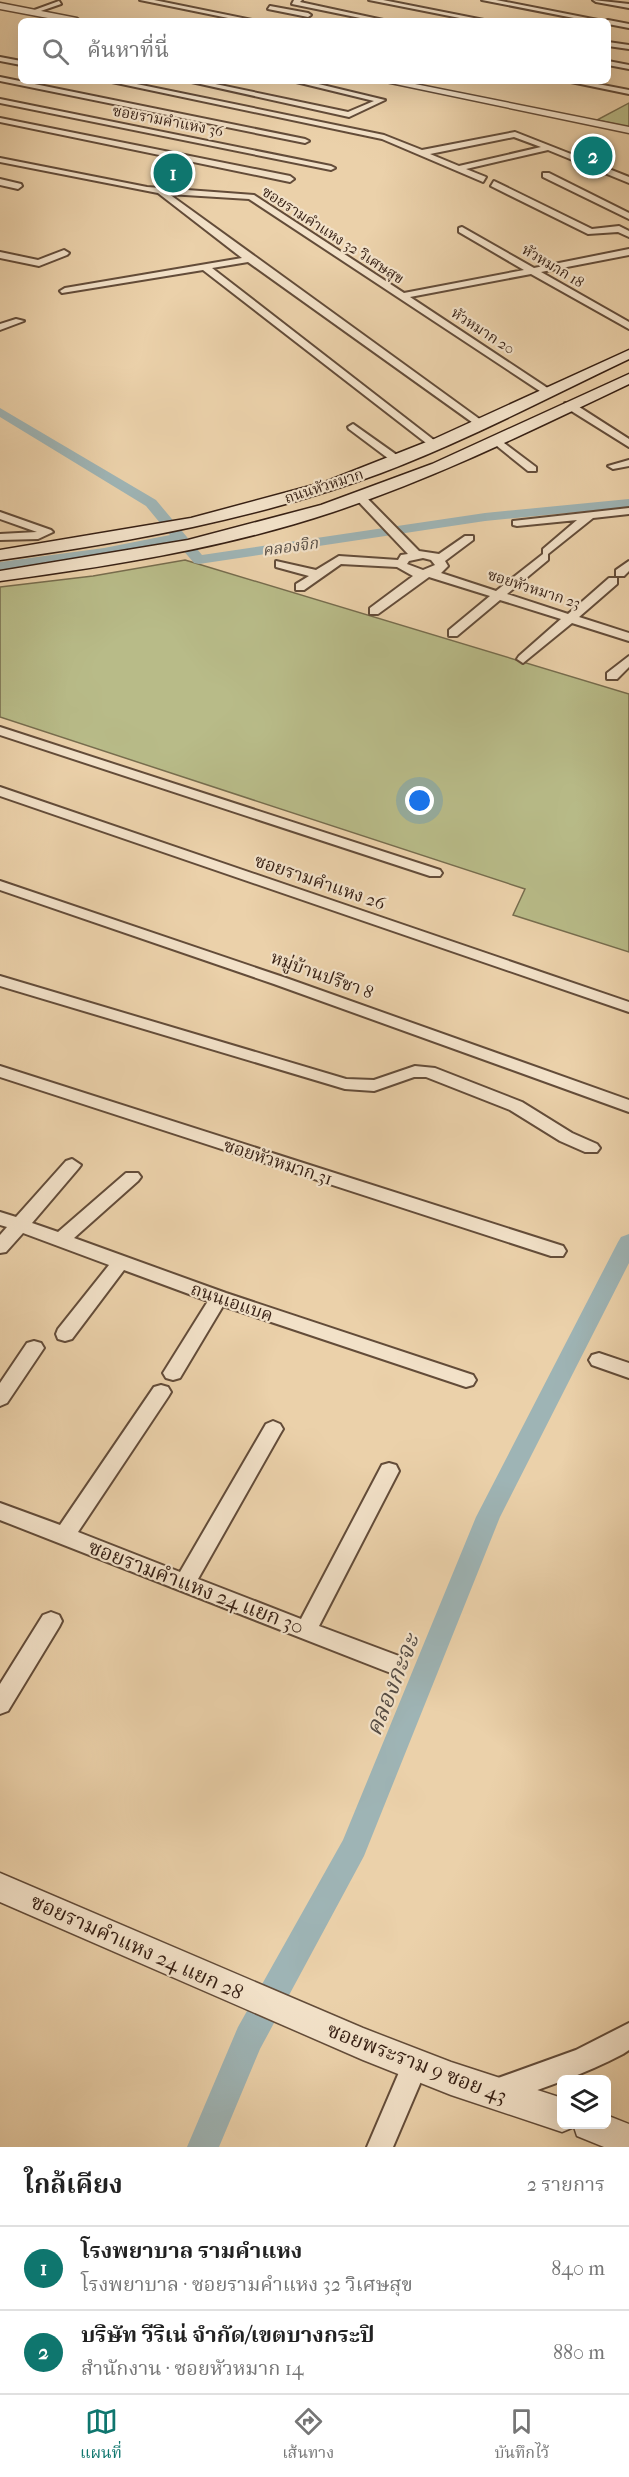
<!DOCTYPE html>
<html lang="th">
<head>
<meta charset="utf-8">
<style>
	body { margin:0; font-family:"IM FELL French Canon","Noto Serif Thai",serif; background:#f6f6f6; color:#222 }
	.controls { position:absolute; right:18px; bottom:18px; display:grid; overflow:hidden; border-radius:9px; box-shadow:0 6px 24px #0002 }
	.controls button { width:54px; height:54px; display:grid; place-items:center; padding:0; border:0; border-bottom:2px solid #e0e0e0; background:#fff; color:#222; font:30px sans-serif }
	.you { position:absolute; left:420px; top:801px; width:21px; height:21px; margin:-15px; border:4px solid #fff; border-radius:50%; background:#1a73e8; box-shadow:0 0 0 9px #1a73e833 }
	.badge { display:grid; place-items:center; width:39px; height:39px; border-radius:50%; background:#0f766e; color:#fff; font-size:20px; font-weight:700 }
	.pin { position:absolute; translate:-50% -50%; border:3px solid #fff; box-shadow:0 2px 6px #0006 }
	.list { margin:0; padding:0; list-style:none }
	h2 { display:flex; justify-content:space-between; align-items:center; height:78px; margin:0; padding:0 24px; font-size:26px }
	h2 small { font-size:20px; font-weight:400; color:#767676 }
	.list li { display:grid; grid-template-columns:39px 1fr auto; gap:18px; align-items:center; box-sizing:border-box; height:84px; padding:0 24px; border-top:2px solid #e0e0e0 }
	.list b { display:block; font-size:22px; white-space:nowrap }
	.list p { margin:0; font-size:20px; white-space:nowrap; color:#767676 }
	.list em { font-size:20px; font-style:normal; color:#767676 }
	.icon { flex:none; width:33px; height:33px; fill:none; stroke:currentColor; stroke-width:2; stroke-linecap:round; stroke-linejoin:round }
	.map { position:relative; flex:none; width:629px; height:2147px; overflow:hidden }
	.search { position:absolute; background:#fff; box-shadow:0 6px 24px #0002; left:18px; right:18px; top:18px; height:66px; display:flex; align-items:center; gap:15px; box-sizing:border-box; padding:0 21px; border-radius:9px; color:#767676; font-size:22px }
	.sheet { height:246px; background:#fff }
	nav { display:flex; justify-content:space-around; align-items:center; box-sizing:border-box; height:84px; border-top:2px solid #e0e0e0; background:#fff; font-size:16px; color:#767676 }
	nav a { display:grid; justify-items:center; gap:3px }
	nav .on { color:#0f766e }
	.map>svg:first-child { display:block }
	.green { fill:#b8bb88; stroke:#776d4e; stroke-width:1.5 }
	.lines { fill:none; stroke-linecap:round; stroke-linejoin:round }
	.canal { fill:#9eb4b5; fill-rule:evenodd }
	.minor-casing { stroke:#634c39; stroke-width:4 }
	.tertiary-casing { stroke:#634c39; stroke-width:3 }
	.secondary-casing { stroke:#361f13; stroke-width:3 }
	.minor { fill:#f2e1c8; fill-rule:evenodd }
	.tertiary { fill:#f2e1c8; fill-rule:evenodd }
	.secondary { fill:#f2e1c8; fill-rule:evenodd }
	.labels { text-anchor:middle; stroke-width:4.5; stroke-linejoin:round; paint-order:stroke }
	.far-street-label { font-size:15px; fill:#361f13; stroke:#f2e1c8 }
	.far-water-label { font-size:16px; font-style:italic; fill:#554c44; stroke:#f2e1c8 }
	.street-label { font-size:18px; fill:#361f13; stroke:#f2e1c8 }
	.near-street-label { font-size:21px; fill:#361f13; stroke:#f2e1c8 }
	.near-water-label { font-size:24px; font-style:italic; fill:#554c44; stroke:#f2e1c8 }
</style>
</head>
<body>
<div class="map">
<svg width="629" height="2147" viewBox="0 0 629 2147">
	<rect width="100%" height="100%" fill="#ebd1aa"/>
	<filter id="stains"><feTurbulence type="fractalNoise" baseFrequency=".00333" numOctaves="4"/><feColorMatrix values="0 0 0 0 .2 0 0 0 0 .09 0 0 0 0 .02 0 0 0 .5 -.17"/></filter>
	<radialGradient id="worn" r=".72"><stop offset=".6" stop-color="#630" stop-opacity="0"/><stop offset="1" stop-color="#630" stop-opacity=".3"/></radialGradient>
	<path class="green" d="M629,103V127L597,120Z
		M185,560L629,694V952L513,915L525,889L0,717V587L93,576Z"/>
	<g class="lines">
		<path class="canal" d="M0,408L156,500L202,555L485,513L629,499V507L485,521L199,564L194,563L176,542L104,556L0,570V562L104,548L170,535L146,506L0,417Z
			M629,1234V1263L500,1517L364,1856L260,2049L219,2147H187L238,2027L343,1840L476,1517L618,1242L621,1237Z"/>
		<g class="minor-casing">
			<path id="minor" d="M140,0H154L257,21H243Z
				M294,0H302L300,2L388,21H375L292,4Z
				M369,0H383L489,21H475Z
				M482,0H496L603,21H589Z
				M593,0L629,4V8L596,2Z
				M59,1L61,4L32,14L29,12Z
				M270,6L308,13L311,15L308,17L268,9Z
				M608,20L629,24V28L608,24L605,21Z
				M608,42L629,45V49L608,46Z
				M0,57L21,61V65L0,61Z
				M608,61L629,65V69L608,65Z
				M0,77L305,139L309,141L305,143L0,81Z
				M107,81H122L384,135L422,150L515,132L576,156L604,149V153L584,159L629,177V183L548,150L466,169L486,177L483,182L382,139ZM514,137L541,147L459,166L430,154Z
				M187,81H201L348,112L374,101L292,81H306L385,100L349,117Z
				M566,81H582L629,90V94Z
				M0,99L331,166L335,168L331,170L0,103Z
				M0,118L290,176L294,179L290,182L0,122Z
				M0,158L147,187L254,195L404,293L524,270L459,232V228L462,227L534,268L629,249V255L541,272L629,322V329L531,274L410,297L552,391L543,393L249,199L169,194L485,423L476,425L248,262L212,268L439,444L430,446L203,270L62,293L60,291L65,288L242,258L158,193L0,162Z
				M543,173H549L629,213V219L543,177Z
				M0,179L21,184L22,186L18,189L0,185Z
				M494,181L592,229L619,226L629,231V237L618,232L588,234L491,186Z
				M64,250L69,253L67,255L39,266L0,258V252L38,260Z
				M16,319L24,321L0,330V324Z
				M565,403H573L629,439V447L565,407Z
				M353,424L401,458V462H393L349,429L348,427Z
				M496,437L536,467V471H528L492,442V438Z
				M629,460V466L613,469L608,466Z
				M360,494L364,495L419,551L439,554L465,536H473V540L445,561L448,566L441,573L496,591L543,554V549L577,520L517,526L513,525V521L629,508V514L593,518L548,554V560L507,594L568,614L609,578H617V584L579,617L629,633V641L572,623L523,663L517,659L519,656L561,619L500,600L457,636H449V630L490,596L429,577L378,614H370V608L413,576L397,567L341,564L304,590H296V584L309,576L276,567V561L316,570L339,556L398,560L401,555L408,554L356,499V495ZM423,558L431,560L435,565L423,570L407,564L409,561Z
				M0,512L51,530L53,532L38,539L0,540V534L37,532L0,519Z
				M629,561V571L624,576H616V570Z
				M629,656V667L617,679H607V673Z
				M0,727L440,870L442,873L440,876H430L0,735Z
				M0,787L629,1002V1012L0,796Z
				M0,881L286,978L629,1100V1112L274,984L0,890Z
				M0,976L346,1079L374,1080L415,1066L435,1068L522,1102L572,1133L597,1144L600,1148L597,1152H585L560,1141L510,1110L426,1077H414L374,1091L345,1089L0,986Z
				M0,1066L563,1246L566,1251L563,1256H551L0,1077Z
				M72,1159L81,1165L78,1169L32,1223L58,1232L126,1173H138L141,1177L138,1181L74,1238L226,1293L473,1375L476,1380L473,1385L466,1387L223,1306L180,1378L173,1380L166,1378L163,1373L208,1301L124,1270L72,1339L65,1341L58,1339L56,1334L58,1329L109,1265L23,1233L6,1252L0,1253V1235L7,1227L0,1225V1212L16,1217L66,1161Z
				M34,1341L41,1343L44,1348L7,1403L0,1406V1383L27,1343Z
				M599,1353L629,1363V1378L592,1365L589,1360L592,1355Z
				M161,1385L168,1387L171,1392L168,1397L78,1532L180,1572L266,1424L273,1421L280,1424L283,1429L280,1434L198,1579L301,1619L382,1465L389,1463L396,1465L399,1471L319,1626L399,1656L402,1663L399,1670L391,1673L383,1670L0,1520V1503L60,1525L154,1387Z
				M51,1612L59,1615L62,1621L59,1627L8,1711L0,1714V1684L43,1615Z
				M629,2023V2050L623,2054C581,2076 541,2089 496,2104L487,2100L483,2091L487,2082L576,2050Z
				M415,2052L424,2056L428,2065L393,2147H367L406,2056Z"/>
		</g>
		<g class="tertiary-casing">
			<path id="tertiary" d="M0,3L77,18L81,21H64L0,9Z
				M381,81H400L629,127V133Z
				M0,1873L363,2028L451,2062L562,2098V2124H606V2115L629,2124V2147H604L577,2136L574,2127L562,2132L451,2095L363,2060L0,1902Z"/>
		</g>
		<g class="secondary-casing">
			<path id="secondary" d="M629,350V359C547,398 466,441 381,473C258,519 129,542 0,560V550L191,518L325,482L434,439Z
				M629,374V384C532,430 436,478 333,512C225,548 112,566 0,581V571L188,540L321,505L432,464Z"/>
		</g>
		<use href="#minor" class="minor"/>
		<use href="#tertiary" class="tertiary"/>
		<use href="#secondary" class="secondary"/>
	</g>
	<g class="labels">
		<g class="far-street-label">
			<text transform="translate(168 121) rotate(11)" y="5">ซอยรามคำแหง 36</text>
			<text transform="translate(333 235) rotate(33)" y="5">ซอยรามคำแหง 32 วิเศษสุข</text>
			<text transform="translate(553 266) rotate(31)" y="5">หัวหมาก 18</text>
			<text transform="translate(483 331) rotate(33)" y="5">หัวหมาก 20</text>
			<text transform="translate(324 486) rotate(-18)" y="5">ถนนหัวหมาก</text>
			<text transform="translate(534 589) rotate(18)" y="5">ซอยหัวหมาก 23</text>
		</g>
		<g class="far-water-label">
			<text transform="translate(290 546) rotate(-8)" y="6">คลองจิก</text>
		</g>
		<g class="street-label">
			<text transform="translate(320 882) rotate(19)" y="6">ซอยรามคำแหง 26</text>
			<text transform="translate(322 975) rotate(20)" y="6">หมู่บ้านปรีชา 8</text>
			<text transform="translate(278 1162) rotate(18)" y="6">ซอยหัวหมาก 31</text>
			<text transform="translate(232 1302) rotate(19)" y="6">ถนนเอแบค</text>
		</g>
		<g class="near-street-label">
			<text transform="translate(196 1587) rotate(21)" y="7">ซอยรามคำแหง 24 แยก 30</text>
			<text transform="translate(137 1947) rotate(24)" y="7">ซอยรามคำแหง 24 แยก 28</text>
			<text transform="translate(417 2063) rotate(21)" y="7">ซอยพระราม 9 ซอย 43</text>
		</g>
		<g class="near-water-label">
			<text transform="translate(392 1685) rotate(-68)" y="8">คลองกะจะ</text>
		</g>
	</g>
	<rect width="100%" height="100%" filter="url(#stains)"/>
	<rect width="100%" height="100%" fill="url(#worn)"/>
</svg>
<div class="controls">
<button><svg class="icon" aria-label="layers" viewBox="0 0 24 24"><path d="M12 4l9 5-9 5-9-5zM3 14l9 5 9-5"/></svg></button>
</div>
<div class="you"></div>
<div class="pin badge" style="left:173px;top:173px">1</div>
<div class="pin badge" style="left:593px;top:156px">2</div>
<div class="search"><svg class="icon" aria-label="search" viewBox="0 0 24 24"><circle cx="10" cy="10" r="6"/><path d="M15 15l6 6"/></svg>ค้นหาที่นี่</div>
</div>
<section class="sheet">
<h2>ใกล้เคียง<small>2 รายการ</small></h2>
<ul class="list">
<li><span class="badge">1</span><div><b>โรงพยาบาล รามคำแหง</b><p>โรงพยาบาล · ซอยรามคำแหง 32 วิเศษสุข</p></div><em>840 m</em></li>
<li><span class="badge">2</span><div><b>บริษัท วีริเน่ จำกัด/เขตบางกระปิ</b><p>สำนักงาน · ซอยหัวหมาก 14</p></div><em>880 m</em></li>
</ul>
</section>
<nav>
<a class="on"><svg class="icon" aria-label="map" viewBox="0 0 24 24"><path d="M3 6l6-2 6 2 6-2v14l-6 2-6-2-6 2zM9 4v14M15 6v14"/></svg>แผนที่</a>
<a><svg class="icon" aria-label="directions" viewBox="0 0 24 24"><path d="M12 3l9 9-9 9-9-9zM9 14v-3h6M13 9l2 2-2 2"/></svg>เส้นทาง</a>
<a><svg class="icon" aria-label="saved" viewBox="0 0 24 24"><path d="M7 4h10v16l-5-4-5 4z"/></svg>บันทึกไว้</a>
</nav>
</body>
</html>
